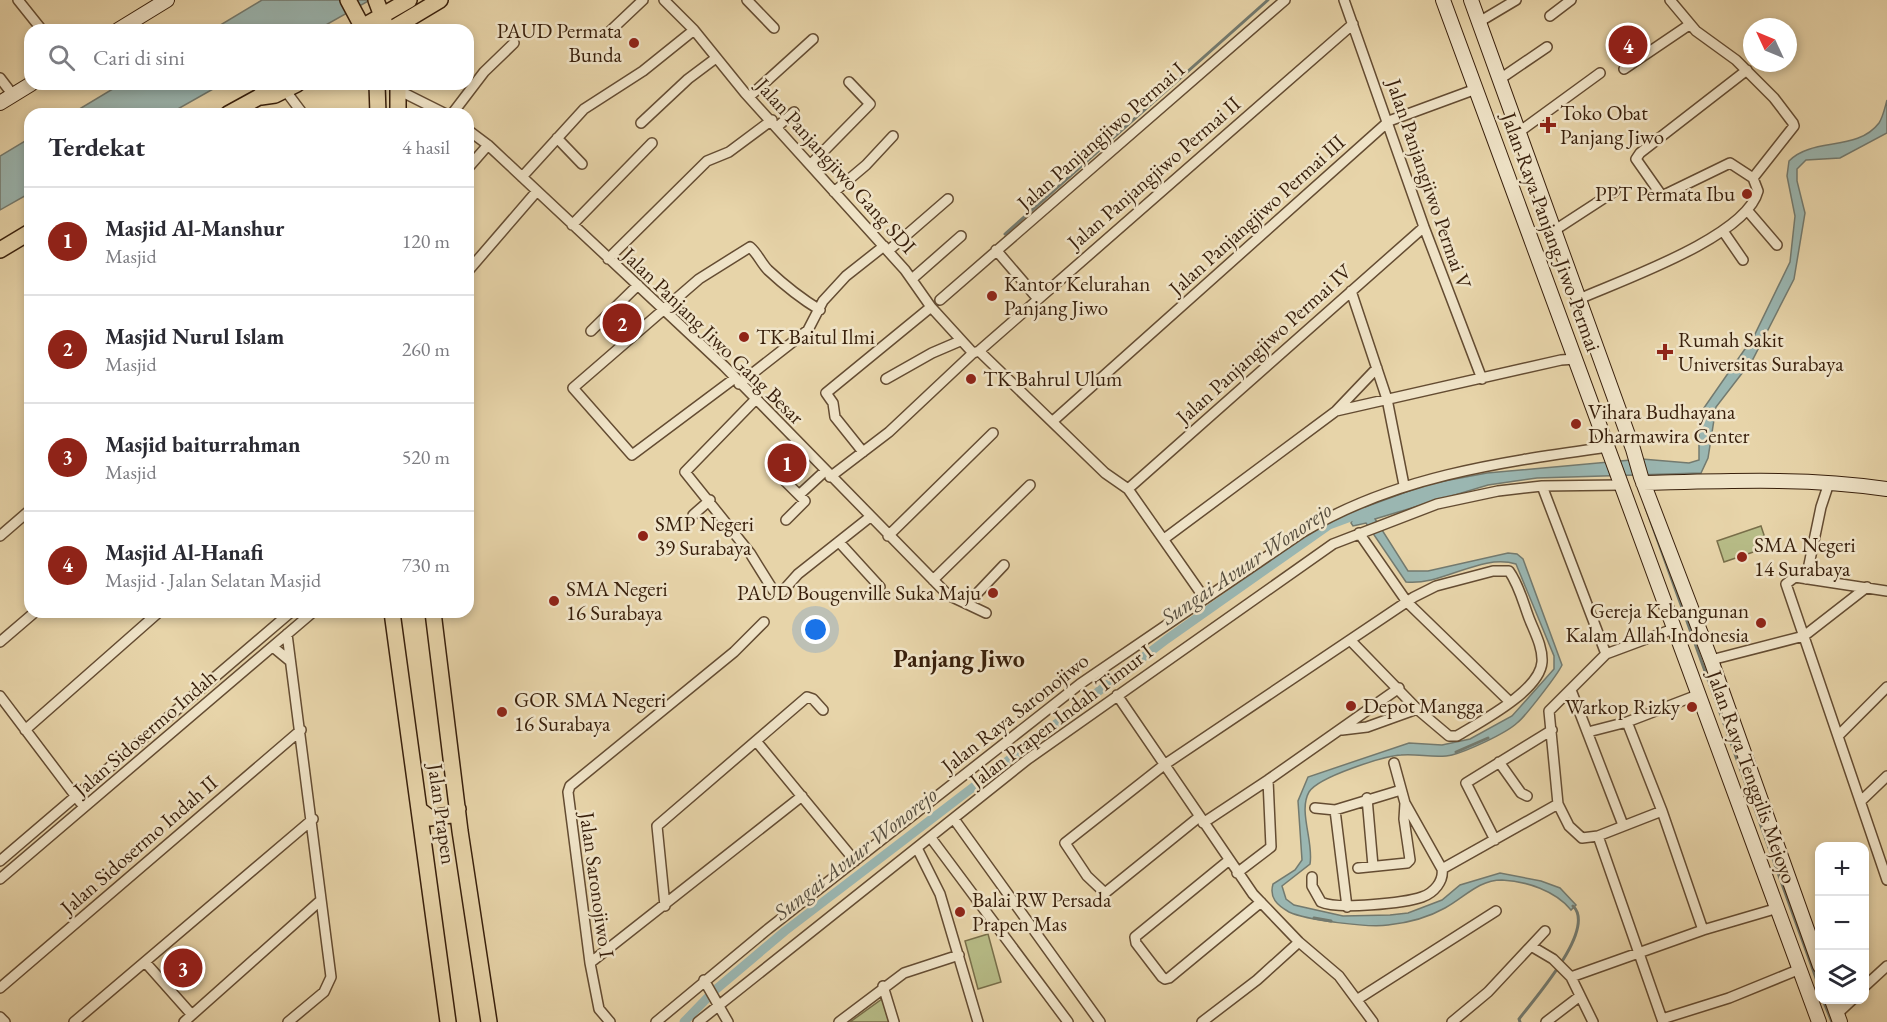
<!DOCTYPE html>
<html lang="id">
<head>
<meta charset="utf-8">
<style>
	body { margin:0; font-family:"EB Garamond",serif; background:#f2f2f3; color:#2b2b33 }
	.controls { position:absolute; right:18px; bottom:18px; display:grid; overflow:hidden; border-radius:12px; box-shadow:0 3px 9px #0003 }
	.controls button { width:54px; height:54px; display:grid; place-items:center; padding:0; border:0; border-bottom:2px solid #e1e1e2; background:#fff; color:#2b2b33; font:30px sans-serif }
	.compass { position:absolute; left:1743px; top:18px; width:54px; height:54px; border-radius:50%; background:#fff; box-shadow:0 3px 9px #0003; rotate:314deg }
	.you { position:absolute; left:816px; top:630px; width:21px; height:21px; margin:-15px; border:4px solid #fff; border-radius:50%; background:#1a73e8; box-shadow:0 0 0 9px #1a73e833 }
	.badge { display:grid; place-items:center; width:39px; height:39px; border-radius:50%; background:#8f2418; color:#fff; font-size:20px; font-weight:700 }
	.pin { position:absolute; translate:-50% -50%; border:3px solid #fff; box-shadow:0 2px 6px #0006 }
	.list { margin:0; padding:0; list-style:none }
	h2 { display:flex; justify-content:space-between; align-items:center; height:78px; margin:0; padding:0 24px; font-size:26px }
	h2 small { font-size:20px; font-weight:400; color:#7c7c81 }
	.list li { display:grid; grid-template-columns:39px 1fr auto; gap:18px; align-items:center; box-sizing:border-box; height:108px; padding:0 24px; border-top:2px solid #e1e1e2 }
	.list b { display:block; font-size:22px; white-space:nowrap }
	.list p { margin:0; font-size:20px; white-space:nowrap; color:#7c7c81 }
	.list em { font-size:20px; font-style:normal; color:#7c7c81 }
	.icon { flex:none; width:33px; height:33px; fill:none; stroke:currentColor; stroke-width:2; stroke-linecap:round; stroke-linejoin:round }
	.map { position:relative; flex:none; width:1887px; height:1022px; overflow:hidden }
	.search { position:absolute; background:#fff; box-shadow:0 3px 9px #0003; left:24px; top:24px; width:450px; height:66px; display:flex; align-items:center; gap:15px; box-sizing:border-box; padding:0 21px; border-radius:18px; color:#7c7c81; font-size:22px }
	.panel { position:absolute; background:#fff; box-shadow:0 3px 9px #0003; left:24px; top:108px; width:450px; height:510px; border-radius:18px }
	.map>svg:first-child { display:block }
	.green { fill:#b7bc87; stroke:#786e49; stroke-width:1.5 }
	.water { fill:#9ab6b1; stroke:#737a6f; stroke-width:1.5 }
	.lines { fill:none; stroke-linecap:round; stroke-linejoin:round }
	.stream { stroke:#737a6f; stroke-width:3 }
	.canal { stroke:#9ab6b1; stroke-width:9 }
	.street-casing { stroke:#644c32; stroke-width:12 }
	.secondary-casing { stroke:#381f0b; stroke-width:16 }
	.primary-casing { stroke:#381f0b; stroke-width:18 }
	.street { stroke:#efe3c7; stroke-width:9 }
	.secondary { stroke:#efe3c7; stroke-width:14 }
	.primary { stroke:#e7d4a9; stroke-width:15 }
	.poi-dot { fill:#8f2418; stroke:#efe3c7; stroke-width:2 }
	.labels { text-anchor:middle; stroke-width:5; stroke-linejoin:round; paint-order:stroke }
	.poi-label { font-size:21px; fill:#381f0b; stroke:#efe3c7; text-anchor:start }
	.street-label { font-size:21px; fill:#381f0b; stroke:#efe3c7 }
	.water-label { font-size:22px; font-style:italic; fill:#554c3d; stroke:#efe3c7 }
	.quarter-label { font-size:24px; font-weight:bold; fill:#381f0b; stroke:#efe3c7 }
</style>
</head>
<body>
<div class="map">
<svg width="1887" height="1022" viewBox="0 0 1887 1022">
	<rect width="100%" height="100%" fill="#e7d4a9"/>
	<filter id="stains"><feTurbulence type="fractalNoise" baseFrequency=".00333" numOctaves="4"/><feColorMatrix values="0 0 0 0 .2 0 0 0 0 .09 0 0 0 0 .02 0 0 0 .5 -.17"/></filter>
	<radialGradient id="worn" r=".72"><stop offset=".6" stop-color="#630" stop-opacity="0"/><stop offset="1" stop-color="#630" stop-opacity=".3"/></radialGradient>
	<path class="green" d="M1761,526L1768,547L1724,562L1717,541Z
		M988,934L1001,982L978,989L965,941Z
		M882,999L889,1022H850Z"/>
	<path class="water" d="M262,0H370L317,30H212Z
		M121,84H222L169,114H71Z
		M1887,100V133L1840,158L1806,160L1797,169V181L1805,213L1794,279L1753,359L1716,407L1708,458L1701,473L1537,478L1488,485L1375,519L1408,571H1428L1508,553L1517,554L1523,559L1562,665C1558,674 1525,717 1517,723C1505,734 1467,751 1452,755C1436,759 1417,753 1401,755C1384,756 1318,777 1309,792C1298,811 1314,842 1310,864L1282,886L1286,899L1294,905L1343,916L1390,915L1408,913L1442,900L1460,885L1500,873L1541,881L1560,888L1576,905L1571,910C1556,891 1526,881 1502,880C1478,880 1464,898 1445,908C1429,917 1407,923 1388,925C1369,928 1306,920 1289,912C1277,905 1269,898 1273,884L1295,870L1302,860L1298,801L1308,777L1409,743L1442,745L1470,739L1512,716L1554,669V656L1516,564C1481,553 1442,586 1406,582L1366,523L1353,526L1351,523L1357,510L1428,484L1487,473L1642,459L1689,463L1699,460V415L1754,336L1790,262L1795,216L1787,176L1789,161C1812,137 1857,152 1879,123C1883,117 1885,107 1887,100Z
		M30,138V193L0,210V156Z"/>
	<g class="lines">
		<path class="stream" d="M1005,234L1268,0
			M1646,508L1820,989
			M1456,752L1488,738
			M1314,918L1331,921
			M1823,1000L1832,1022
			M1520,1022L1519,1019C1534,999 1597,929 1573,906"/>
		<path class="canal" d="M684,1022L714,991L785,931L1167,639L1329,525L1364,512"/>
		<g class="street-casing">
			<path id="street" d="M18,0L42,30
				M664,0L694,30L745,93L905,270L931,307L973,353L979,351L1353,24
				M747,0L774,28
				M1344,0L1424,227L1482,379
				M1670,0L1696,31L1736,60L1774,98L1793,123L1794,126L1753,178
				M1550,16L1571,0
				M1479,22L1516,0
				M607,34L643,0
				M1624,69L1689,25
				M0,78L13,95
				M1500,79L1547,47
				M285,90L303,114
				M398,90L446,114
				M749,97L813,39
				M452,114L484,72L514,43
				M641,123L688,79L716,58
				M777,127L794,112
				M468,130L488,145L724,366L948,595L986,613
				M1519,132L1600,73
				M557,138L582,164
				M810,165L870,104L849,82
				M468,168L488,145
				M522,177L584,109L643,71L694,30
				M834,192L866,165L893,136
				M1747,210L1777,245
				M572,225L652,143
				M1555,230L1615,191
				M1723,231L1743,260
				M996,250L1038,299
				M888,251L948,199
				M608,259L707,161L729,152L772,120
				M468,271L537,191
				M912,279L961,236
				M1351,291L1387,399L1404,485
				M1579,299C1622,280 1746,237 1758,191L1753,178L1730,163L1662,196L1636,159L1640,153L1747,70
				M940,300L1285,0
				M591,331L638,285
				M979,351L1105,473L1128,489L1205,599
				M735,378L632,455L573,388L699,279L750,247C758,254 761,263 768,270C783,284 800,298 820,310
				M886,379L932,353L960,341
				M739,384L808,330L823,301L846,276L884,246
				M755,400L685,472L750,553L773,590L781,593L798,574L870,517
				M1336,411L1561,360L1575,359
				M1053,421L1389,121L1476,89
				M863,452L835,417L833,403L826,393L931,307
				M775,471L805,501L786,520
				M830,477L889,432L973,353
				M1542,486L1606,654
				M1128,489L1424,227
				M799,495L825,471
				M693,515L710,500
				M1359,533L1407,602L1510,702
				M0,536L30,510
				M888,536L993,433
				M1164,539L1336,411L1377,368
				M839,542L880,587
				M1806,579L1821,507L1829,483
				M933,580L1030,485
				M1887,591L1795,577L1786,584L1887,880
				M967,604L1004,565
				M287,634L331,977L324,992L288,1022
				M0,642L35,612
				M273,647L290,661
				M1711,660L1804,636L1867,587
				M1571,690L1623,825
				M1117,695L1253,894L1299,942L1339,976L1373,1022
				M0,696L80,802
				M1627,722L1662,811L1703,930
				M25,730L159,612
				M1342,730L1367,727L1417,709
				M1588,732L1627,722L1700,694
				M1838,736L1887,687
				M756,741L855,861
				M1499,762L1521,793L1527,796
				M1394,763L1405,803L1442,869
				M1367,798L1373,866
				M1861,801L1887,776
				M1315,808L1335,810L1401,790
				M1335,810L1347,907
				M1662,811L1598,836L1582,838L1569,826L1558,804L1549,711L1606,654L1673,629
				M1199,817L1105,893L1087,876L1065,843L1164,765L1414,597L1436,586L1493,571H1509C1519,585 1523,602 1529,618C1534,631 1543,647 1542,662C1540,691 1480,722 1457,736H1449L1417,709L1351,641
				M954,819L1100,1022
				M1203,823L1268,780L1399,688
				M1598,836L1663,1022
				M931,838L1068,1022
				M1495,840L1466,783L1552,730
				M917,848L940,894L978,1022
				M0,861L291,612
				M1228,861L1135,937L1136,943L1162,977L1165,979L1169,978L1261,902
				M1358,868L1407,863L1410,860L1404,819L1405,803
				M1237,873L1271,847L1268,780
				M1312,877V886L1321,902C1337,910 1405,903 1422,897C1434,893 1444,881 1442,869L1558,804
				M0,879L313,612
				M665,906L657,826L807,697L813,699L823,710
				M1531,946L1553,959L1571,977L1703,930L1778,908
				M145,962L192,1015
				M590,963L802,796
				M1571,977L1593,1022
				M704,980L728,1022
				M883,986L894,1022
				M1864,987L1887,966
				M0,988L301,730
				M1358,999L1496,911
				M1837,1014L1852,1000
				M0,1017L5,1022
				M1662,1019L1729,998L1800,969
				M74,1022L313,819
				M184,1022L321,900
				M610,1022L599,1009L590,963L568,792L570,786L734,652L764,622
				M656,1022L768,929L1080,684L1303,532C1396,476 1502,462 1608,447
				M698,1022L1028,759L1333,544L1437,504L1498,491L1542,486L1620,485
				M839,1022L904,973L959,955
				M1202,1022L1257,980L1299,942
				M1452,1022L1488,992L1545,931
				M1546,1022L1580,996"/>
		</g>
		<g class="secondary-casing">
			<path id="secondary" d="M1443,0L1819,1022
				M1471,0L1633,449L1641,477L1711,660L1820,966
				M118,30L167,0
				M0,103L31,84
				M1643,483C1725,481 1806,477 1887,489
				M1832,1000L1840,1022"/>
		</g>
		<g class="primary-casing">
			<path id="primary" d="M348,0L364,30
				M376,0L385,24
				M357,30L409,0
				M390,30L440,0
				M377,84L378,114
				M398,84V114
				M261,97L275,95L297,84
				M228,114L259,97L274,84
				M0,250L30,232
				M392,612L448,1022
				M433,612L460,831L489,1022
				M421,811L430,818L451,815L458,809"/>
		</g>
		<use href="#street" class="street"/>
		<use href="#secondary" class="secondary"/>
		<use href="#primary" class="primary"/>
	</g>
	<g class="poi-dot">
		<circle cx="634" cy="43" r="6"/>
		<path d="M1545 116h6v6h6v6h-6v6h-6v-6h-6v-6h6z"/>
		<circle cx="1747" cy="194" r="6"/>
		<circle cx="992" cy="296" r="6"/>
		<circle cx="744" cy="337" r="6"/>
		<path d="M1662 343h6v6h6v6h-6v6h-6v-6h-6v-6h6z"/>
		<circle cx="971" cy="379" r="6"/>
		<circle cx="1576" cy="424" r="6"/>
		<circle cx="643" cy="536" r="6"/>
		<circle cx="1742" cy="557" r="6"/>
		<circle cx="993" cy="593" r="6"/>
		<circle cx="554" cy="601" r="6"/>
		<circle cx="1761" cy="623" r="6"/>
		<circle cx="1351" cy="706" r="6"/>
		<circle cx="1692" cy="707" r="6"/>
		<circle cx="502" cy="712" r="6"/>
		<circle cx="960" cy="912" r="6"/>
	</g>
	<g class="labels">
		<g class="poi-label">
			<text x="622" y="38" text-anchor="end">PAUD Permata<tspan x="622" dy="24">Bunda</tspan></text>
			<text x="1560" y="120">Toko Obat<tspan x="1560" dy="24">Panjang Jiwo</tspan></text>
			<text x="1735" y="201" text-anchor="end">PPT Permata Ibu</text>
			<text x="1004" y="291">Kantor Kelurahan<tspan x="1004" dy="24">Panjang Jiwo</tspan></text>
			<text x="756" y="344">TK Baitul Ilmi</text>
			<text x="1678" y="347">Rumah Sakit<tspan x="1678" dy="24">Universitas Surabaya</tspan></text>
			<text x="983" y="386">TK Bahrul Ulum</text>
			<text x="1588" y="419">Vihara Budhayana<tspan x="1588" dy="24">Dharmawira Center</tspan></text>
			<text x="655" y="531">SMP Negeri<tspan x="655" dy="24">39 Surabaya</tspan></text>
			<text x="1754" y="552">SMA Negeri<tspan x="1754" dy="24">14 Surabaya</tspan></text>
			<text x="566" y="596">SMA Negeri<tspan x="566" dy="24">16 Surabaya</tspan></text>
			<text x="981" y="600" text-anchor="end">PAUD Bougenville Suka Maju</text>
			<text x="1749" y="618" text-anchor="end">Gereja Kebangunan<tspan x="1749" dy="24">Kalam Allah Indonesia</tspan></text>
			<text x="514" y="707">GOR SMA Negeri<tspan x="514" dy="24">16 Surabaya</tspan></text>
			<text x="1363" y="713">Depot Mangga</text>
			<text x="1680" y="714" text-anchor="end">Warkop Rizky</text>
			<text x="972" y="907">Balai RW Persada<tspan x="972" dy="24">Prapen Mas</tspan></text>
		</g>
		<g class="street-label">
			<text transform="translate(1101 136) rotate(-41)" y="7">Jalan Panjangjiwo Permai I</text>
			<text transform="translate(836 166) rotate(48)" y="7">Jalan Panjangjiwo Gang SDI</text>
			<text transform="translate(1154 173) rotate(-41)" y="7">Jalan Panjangjiwo Permai II</text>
			<text transform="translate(1429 184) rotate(71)" y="7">Jalan Panjangjiwo Permai V</text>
			<text transform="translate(1257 215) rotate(-42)" y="7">Jalan Panjangjiwo Permai III</text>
			<text transform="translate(1551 232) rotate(70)" y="7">Jalan Raya Panjang Jiwo Permai</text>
			<text transform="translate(713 336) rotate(44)" y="7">Jalan Panjang Jiwo Gang Besar</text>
			<text transform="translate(1264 344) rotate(-42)" y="7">Jalan Panjangjiwo Permai IV</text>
			<text transform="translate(1015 713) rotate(-38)" y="7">Jalan Raya Saronojiwo</text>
			<text transform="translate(1061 716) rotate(-37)" y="7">Jalan Prapen Indah Timur I</text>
			<text transform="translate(145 733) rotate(-41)" y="7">Jalan Sidosermo Indah</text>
			<text transform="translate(1752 777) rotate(70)" y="7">Jalan Raya Tenggilis Mejoyo</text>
			<text transform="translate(442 814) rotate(82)" y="7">Jalan Prapen</text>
			<text transform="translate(139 845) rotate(-41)" y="7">Jalan Sidosermo Indah II</text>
			<text transform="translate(597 885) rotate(82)" y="7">Jalan Saronojiwo I</text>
		</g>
		<g class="water-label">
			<text transform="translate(1246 563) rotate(-34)" y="8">Sungai Avuur Wonorejo</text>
			<text transform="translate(855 853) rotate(-38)" y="8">Sungai Avuur Wonorejo</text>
		</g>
		<g class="quarter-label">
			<text x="959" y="667">Panjang Jiwo</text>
		</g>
	</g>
	<rect width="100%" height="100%" filter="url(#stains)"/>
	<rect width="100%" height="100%" fill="url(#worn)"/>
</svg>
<div class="controls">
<button>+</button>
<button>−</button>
<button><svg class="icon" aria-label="layers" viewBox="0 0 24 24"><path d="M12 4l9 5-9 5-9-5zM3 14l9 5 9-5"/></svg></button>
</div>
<svg class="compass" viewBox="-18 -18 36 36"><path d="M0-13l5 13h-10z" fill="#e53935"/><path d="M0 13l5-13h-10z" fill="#7c7c81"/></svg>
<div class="you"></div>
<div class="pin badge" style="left:787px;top:463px">1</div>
<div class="pin badge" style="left:622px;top:323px">2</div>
<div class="pin badge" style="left:183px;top:968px">3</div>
<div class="pin badge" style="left:1628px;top:45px">4</div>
<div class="search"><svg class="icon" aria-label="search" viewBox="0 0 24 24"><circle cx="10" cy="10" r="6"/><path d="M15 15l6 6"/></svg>Cari di sini</div>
<section class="panel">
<h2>Terdekat<small>4 hasil</small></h2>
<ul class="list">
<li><span class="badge">1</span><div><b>Masjid Al-Manshur</b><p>Masjid</p></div><em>120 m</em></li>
<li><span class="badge">2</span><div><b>Masjid Nurul Islam</b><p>Masjid</p></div><em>260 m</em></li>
<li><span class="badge">3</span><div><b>Masjid baiturrahman</b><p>Masjid</p></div><em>520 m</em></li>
<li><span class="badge">4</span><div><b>Masjid Al-Hanafi</b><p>Masjid · Jalan Selatan Masjid</p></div><em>730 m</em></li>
</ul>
</section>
</div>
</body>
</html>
